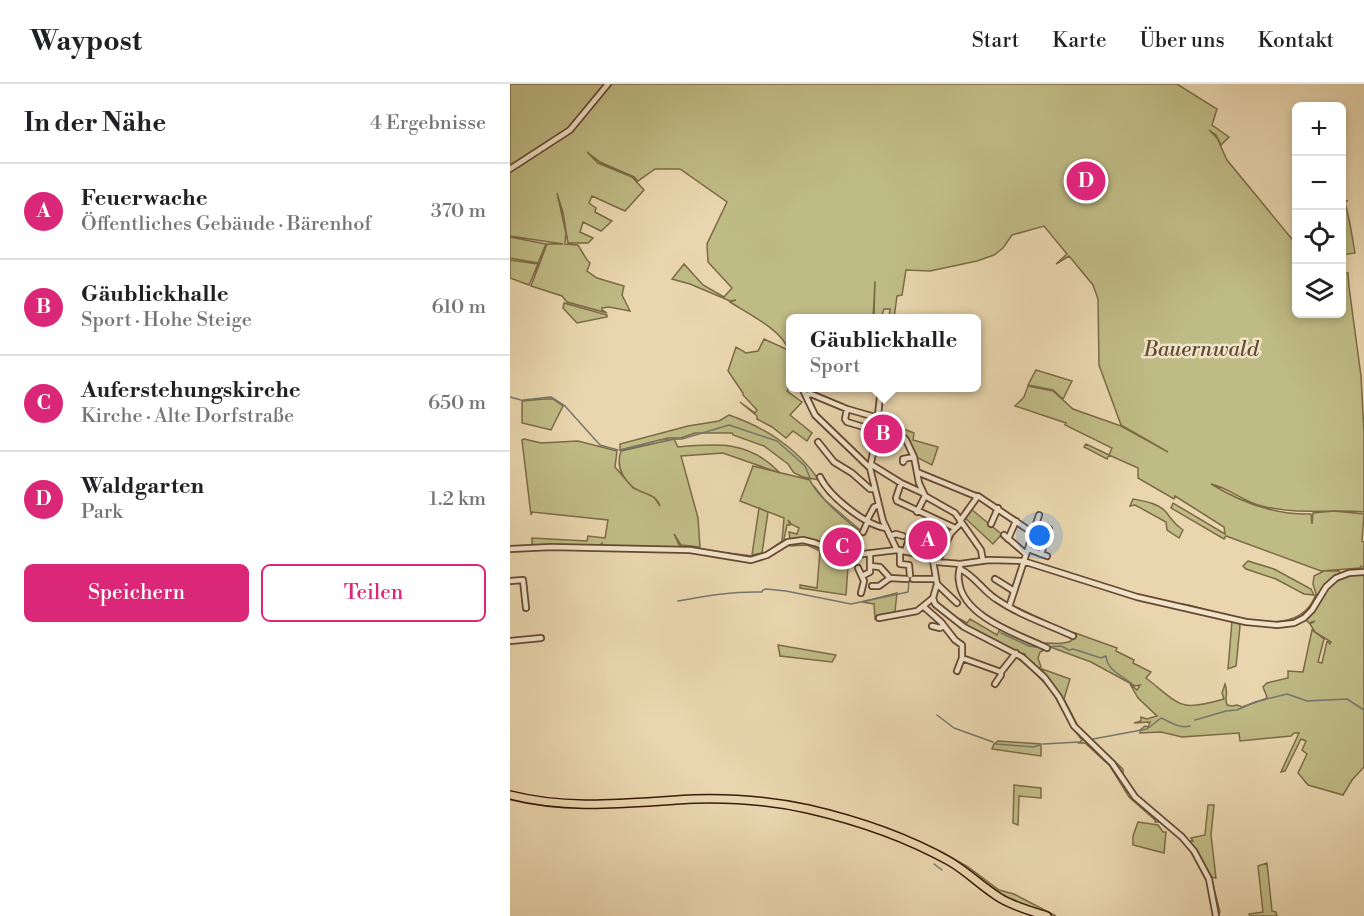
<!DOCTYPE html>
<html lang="de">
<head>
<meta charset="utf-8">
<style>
	body { margin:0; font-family:"Libre Bodoni",serif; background:#f6f6f6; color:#202124 }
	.controls { position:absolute; right:18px; top:18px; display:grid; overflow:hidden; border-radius:9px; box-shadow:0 3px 9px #0003 }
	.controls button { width:54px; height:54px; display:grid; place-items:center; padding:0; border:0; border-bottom:2px solid #e0e0e0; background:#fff; color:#202124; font:30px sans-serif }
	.you { position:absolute; left:530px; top:452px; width:21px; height:21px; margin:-15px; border:4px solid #fff; border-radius:50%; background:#1a73e8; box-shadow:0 0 0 9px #1a73e833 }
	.badge { display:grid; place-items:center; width:39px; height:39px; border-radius:50%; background:#db2777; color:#fff; font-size:20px; font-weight:700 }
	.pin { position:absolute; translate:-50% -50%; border:3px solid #fff; box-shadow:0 2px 6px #0006 }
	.popup { position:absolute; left:276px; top:230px; width:195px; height:78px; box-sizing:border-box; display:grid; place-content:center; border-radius:9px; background:#fff; filter:drop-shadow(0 2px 4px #0005); font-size:20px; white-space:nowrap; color:#757577 }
	.popup b { font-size:22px; color:#202124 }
	.popup::after { content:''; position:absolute; left:50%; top:100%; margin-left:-12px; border:12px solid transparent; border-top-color:#fff }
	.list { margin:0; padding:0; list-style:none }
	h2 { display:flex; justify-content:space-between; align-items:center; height:78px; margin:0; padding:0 24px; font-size:26px }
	h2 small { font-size:20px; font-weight:400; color:#757577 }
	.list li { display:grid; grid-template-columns:39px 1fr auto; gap:18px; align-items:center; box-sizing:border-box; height:96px; padding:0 24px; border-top:2px solid #e0e0e0 }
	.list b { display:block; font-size:22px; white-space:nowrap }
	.list p { margin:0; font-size:20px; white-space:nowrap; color:#757577 }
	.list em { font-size:20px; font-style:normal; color:#757577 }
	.actions { display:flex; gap:12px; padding:18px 24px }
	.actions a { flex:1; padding:14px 0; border:2px solid #db2777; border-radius:9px; text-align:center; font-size:21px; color:#db2777 }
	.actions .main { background:#db2777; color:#fff }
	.icon { flex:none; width:33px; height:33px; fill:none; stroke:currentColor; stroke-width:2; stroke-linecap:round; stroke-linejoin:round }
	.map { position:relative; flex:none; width:854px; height:832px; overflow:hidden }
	header { display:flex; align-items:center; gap:36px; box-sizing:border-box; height:84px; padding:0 30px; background:#fff; border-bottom:2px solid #e0e0e0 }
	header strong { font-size:28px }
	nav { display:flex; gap:33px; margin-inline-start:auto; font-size:21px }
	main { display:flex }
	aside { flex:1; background:#fff }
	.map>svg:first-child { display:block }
	.green { fill:#bfbb85; stroke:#7c6a46; stroke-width:1.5 }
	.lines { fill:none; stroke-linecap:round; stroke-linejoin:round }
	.stream { stroke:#757770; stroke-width:1.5 }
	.minor-casing { stroke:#664832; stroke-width:8 }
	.major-casing { stroke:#3a1908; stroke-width:10 }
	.minor { stroke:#f1e4ca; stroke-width:4.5 }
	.major { stroke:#e9d6ae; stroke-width:7 }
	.labels { text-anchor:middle; stroke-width:5; stroke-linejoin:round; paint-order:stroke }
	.park-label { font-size:21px; font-style:italic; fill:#624a2e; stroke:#f1e4ca }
</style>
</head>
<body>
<header>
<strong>Waypost</strong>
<nav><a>Start</a><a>Karte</a><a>Über uns</a><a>Kontakt</a></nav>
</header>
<main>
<aside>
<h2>In der Nähe<small>4 Ergebnisse</small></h2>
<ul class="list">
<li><span class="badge">A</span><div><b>Feuerwache</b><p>Öffentliches Gebäude · Bärenhof</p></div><em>370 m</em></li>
<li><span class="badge">B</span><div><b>Gäublickhalle</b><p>Sport · Hohe Steige</p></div><em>610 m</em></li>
<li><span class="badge">C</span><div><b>Auferstehungskirche</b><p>Kirche · Alte Dorfstraße</p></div><em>650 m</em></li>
<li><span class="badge">D</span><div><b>Waldgarten</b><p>Park</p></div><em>1.2 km</em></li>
</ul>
<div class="actions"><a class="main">Speichern</a><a>Teilen</a></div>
</aside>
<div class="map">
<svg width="854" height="832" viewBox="0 0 854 832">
	<rect width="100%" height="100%" fill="#e9d6ae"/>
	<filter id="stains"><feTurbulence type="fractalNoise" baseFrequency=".00333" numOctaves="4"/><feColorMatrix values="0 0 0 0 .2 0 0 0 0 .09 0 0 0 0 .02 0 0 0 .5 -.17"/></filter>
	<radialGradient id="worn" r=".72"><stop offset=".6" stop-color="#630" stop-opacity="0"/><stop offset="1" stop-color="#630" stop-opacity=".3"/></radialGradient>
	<path class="green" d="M0,0H667L707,25L702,41L719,53L711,61L706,51L699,46L707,54L717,76L786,160V230H832V189H838L839,203L851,292L854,349V428C818,425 787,431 752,422C734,418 717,403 701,400C732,419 765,431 801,430L802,440L803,429L824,427L854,430L852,457L854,458V484L851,482L850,484L811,487L716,452L714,455L661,424L663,419L715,450L714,443L665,412L664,415L628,394V384L599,371L597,375L574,363L576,360L599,371L602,364L555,341L556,339L505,322L514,313L518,302L543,307L563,325L611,342L658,368L611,341L589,281L588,215L583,201L559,172L546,180L557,170L534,142L502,151L493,164L484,171L467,177L420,187L396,186L392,211L387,212L384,234H379L380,225H374L371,234H364L365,197L363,234H280V272L278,269L280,303L277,307L292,318L280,331L302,349L297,357L283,347L276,354L262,343L247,335V332L230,318L245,329L247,326L233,311V309L218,287L226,263L236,269L248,267L254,255L278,266C274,247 237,229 220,218L226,216L220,217L180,200L162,195L174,180L193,201L214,213L222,204L198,178L197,160L217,118L170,85H145L128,97L124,93L90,78L77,68L88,79L122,93L134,106L115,127L82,112L79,119L86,124L85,128L102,137L91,147L73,138L70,148L83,154L78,159H58L53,129L47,109L56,149L55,160L68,161L77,176L80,179L77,187L87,194L114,202L112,211L120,227L99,223L92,224V226L97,229L57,218L52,212L21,202L37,160H53L0,152Z
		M832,117H837L835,119C840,136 842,152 845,169L832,171Z
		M0,153L36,160L28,179L0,174Z
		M0,176L28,180L19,201L0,194Z
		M54,219L97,231V233L67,239L53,224Z
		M526,286L562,297L553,315L543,306L518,301Z
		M34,315H43L53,322L41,346L12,339V317Z
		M219,331C256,344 286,363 309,396L293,393L284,389L278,380L254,362L223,351L222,349H185L171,354H158L110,366V360L178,342L209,337Z
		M386,342L404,349L403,356L428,363L422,381L406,373Z
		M14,355L31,359L68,357L107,367L105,383L123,404L144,413L150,422C145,409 135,411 124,404C112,394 106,381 111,367L164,355L168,363C208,359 240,357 270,389L213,369L171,372L188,434L190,463L171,461L164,450L169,461L178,465L93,462L92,459L89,463L22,462V454L77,457L78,452L95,454L98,436L22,428L21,431L12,356Z
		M243,382L300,396C306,411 338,439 352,448L348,459L342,455L334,457L333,460L328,459V468L309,459L280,455L279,448L287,450L289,444L281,440L278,436L280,441H277L274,455L276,458L257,470L241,474L182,465L243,472L255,469L272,457L274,434L230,417Z
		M623,415C634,417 648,419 656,428C663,437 663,439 673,446L669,454L657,446L656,438L625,421L620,422Z
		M249,424L258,428L252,469L242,471Z
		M461,425L501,458L500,460L490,452L483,460L455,434Z
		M290,458L307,462L331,473L329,481L338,483L336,511L290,504V501L307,504L310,467L297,461L280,462V460Z
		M738,477L764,485L801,505L804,511L794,510L766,495L736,485L733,482Z
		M814,487H829L831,490L826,493L793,532L786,536L768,540L737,536L670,520C677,520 686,523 693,525C727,533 790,556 806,510L803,500L804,492Z
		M854,489V683L842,696L833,711L798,701L788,689L797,670L792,666L796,657L791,655L775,687L771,688L789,649H784L781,652L730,657L729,649L672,653L651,648L630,649V646L635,642L638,643L640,638L624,639L631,637V633L637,635L647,632L628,614L620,600L627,606L630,601L625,602L581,578L535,561L536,559C546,559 552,561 561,557L565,549L568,550L607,564L606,567L624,576L623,579L641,588L636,594C672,622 669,628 714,615L712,609L715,600C719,611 714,612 717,621L722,622L727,621L732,623L755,615L757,613L753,603L757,599L778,594V587L793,588L802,546L814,555L808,578L812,579L817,557L820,560L821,558L805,548L800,540L805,537L799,539L795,535C814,509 819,493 854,489Z
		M387,509L385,527L381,530L365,535L364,520L352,518Z
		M450,535L457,539L460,535L487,551L490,545L511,556L537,565L530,568L528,574L531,583L528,584L515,572V570L505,568L456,542L449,537Z
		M722,537H728L730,542L726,582L718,585Z
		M268,561L326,571L322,578L270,572Z
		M506,573L510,574L525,585L545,609L557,632L597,674L623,712L649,738H645V736L619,713L600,682L575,659H569L572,656C560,642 553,627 544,611C534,596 520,584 506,573Z
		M532,585L560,595L554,615L569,644L613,685V689L611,690L565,641L529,586L533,587Z
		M488,657L531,660V672L482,665L484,660Z
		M504,701L531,704V714L509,712L508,741L503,739Z
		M698,721H704L701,751L706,794L701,793L710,828L707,831L699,792L692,776L679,757H683L681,754L695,751Z
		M628,738L648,741L653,748H656L654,769L623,761V752Z
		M380,747L432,768L458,783L489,806L504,810L546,832L492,813L458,786Z
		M757,779L762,827L766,828L767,832H740L739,830L753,828L748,782Z"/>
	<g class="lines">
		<path class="stream" d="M0,313L11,316
			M13,316L41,313L55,322L90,361L108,366
			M149,356L172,355L219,341L267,357L295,382L300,394
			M111,366L143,358
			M304,402L315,416L349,445
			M168,517C196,512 224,507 252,508L253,506L256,505L276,507L341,520L398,508L399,497
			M491,549L519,562L532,564
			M537,563L551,562L559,566L563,565L591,574L596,572C597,586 611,591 621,599
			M427,631L444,644L483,658
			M651,634C661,638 669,645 680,642
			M685,636L716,627L727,626L745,618L777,610L797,617L837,615L854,626
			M583,655L637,645L651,634
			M486,660L523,663L530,661
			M533,660L569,658
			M424,780L432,786"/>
		<g class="minor-casing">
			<path id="minor" d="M0,85L60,46L98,0
				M292,304L305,331L360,384L373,437L387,466
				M297,311L301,310L337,325L372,335L384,343L396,356L404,373L409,399L415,412L445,429L471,466L473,477
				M337,325L335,335L337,338L357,344
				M308,358L324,378L342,389L360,405H364
				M395,375L393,378V375L404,373
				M362,381L391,399L413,409
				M360,384L365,358L371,304
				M407,388L468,413
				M310,393C319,412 355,441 376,444
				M391,399L386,414L387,417L445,444
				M407,428L415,412
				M357,436L364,423L369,421
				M450,437L468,412L523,449
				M481,440L488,424
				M353,448L358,437
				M494,451L516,470
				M380,452L386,450L393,452
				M498,455L506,437
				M0,465L41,463L180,466L241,476L257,471L278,458L293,456L305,459L336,472L387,466L408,470L427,478L450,480L479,476L513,477L627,513L736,538L767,541L784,539L794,534L802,526L816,503L826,494L839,489L854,488
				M518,465L537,472
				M390,466V480L399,481L400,491
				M395,467L400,452
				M402,468L404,462L415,467L414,473
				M531,470L539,445
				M423,477L427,500L423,514L425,520L454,543L512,573L535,594L549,613L564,642L602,679L625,713L672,753L684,767L699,795L706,832
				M427,478L441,449L451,439
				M360,482L370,483L380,494
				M450,483C449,487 448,493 449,497C452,533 510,551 537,564
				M348,484L354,497L351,509
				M450,485C465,492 472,506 486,515C509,531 537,540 563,552
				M352,492L360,488V470
				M403,495H426
				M485,495L504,507
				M0,497L13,496L16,524
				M427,500L447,519
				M362,502H369L380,494L397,495
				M414,523L431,538L445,556L452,561V574L447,587
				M499,523L529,431
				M369,534L407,527L423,514
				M422,542L430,544L434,542
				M0,557L31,554
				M452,574L491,588L506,569
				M485,600L491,591V588"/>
		</g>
		<g class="major-casing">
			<path id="major" d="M0,711C62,727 123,718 185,715C223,714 262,717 298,725C346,736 396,753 439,777C458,788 472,803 490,814C505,823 521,827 537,832"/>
		</g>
		<use href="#minor" class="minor"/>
		<use href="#major" class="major"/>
	</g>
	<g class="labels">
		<g class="park-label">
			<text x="691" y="272">Bauernwald</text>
		</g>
	</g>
	<rect width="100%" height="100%" filter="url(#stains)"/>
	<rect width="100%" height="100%" fill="url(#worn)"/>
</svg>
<div class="controls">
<button>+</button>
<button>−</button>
<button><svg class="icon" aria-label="locate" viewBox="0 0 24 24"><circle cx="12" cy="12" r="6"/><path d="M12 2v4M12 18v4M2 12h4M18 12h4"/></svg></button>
<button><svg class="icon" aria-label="layers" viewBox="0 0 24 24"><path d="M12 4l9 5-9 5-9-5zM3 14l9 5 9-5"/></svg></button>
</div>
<div class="you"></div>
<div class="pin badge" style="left:418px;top:456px">A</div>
<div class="pin badge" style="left:373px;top:350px">B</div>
<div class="popup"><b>Gäublickhalle</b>Sport</div>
<div class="pin badge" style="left:332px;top:463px">C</div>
<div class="pin badge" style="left:576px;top:97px">D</div>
</div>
</main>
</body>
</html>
